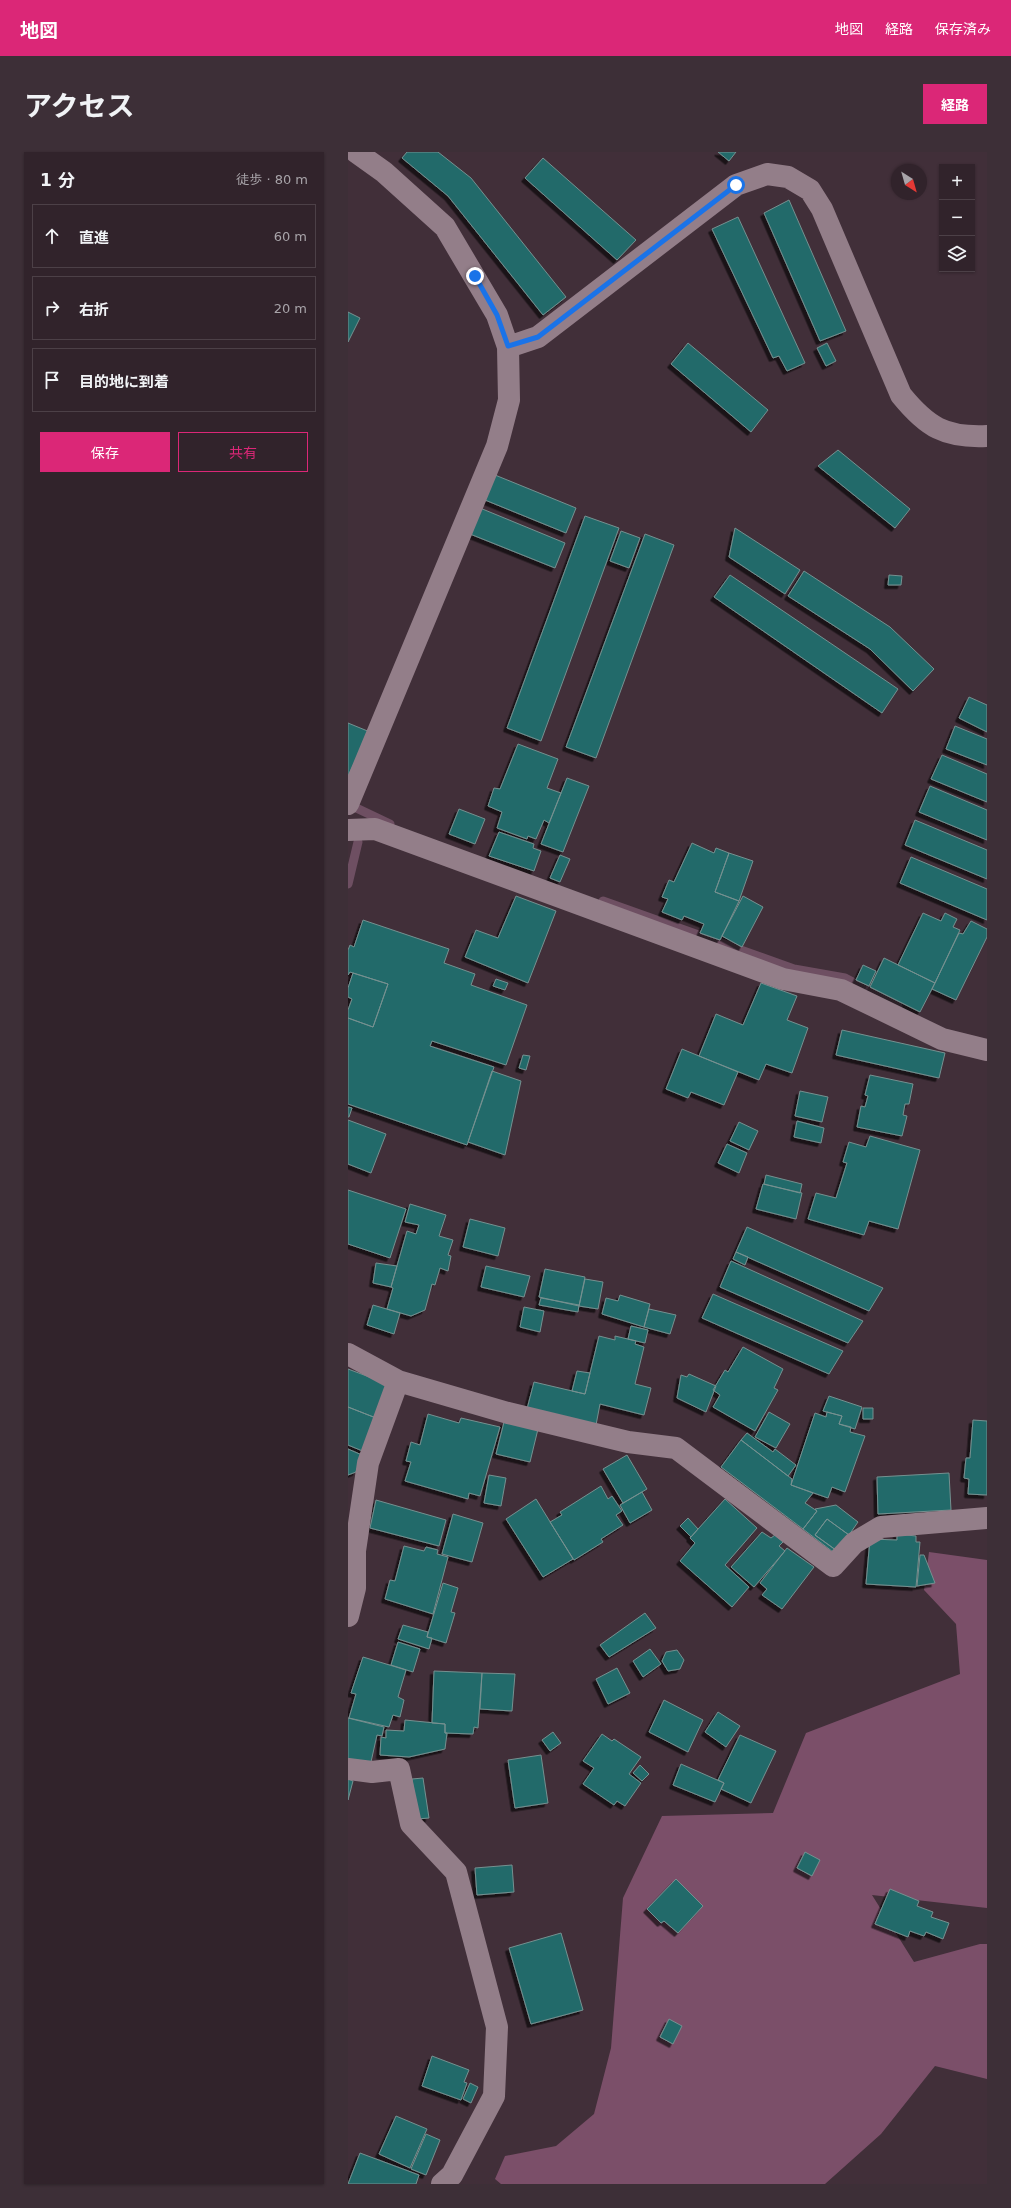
<!DOCTYPE html>
<html lang="ja">
<head>
<meta charset="utf-8">
<style>
	body { margin:0; font-family:"DejaVu Sans","Noto Sans JP",sans-serif; background:#3d2f37; color:#f1f3f6 }
	.controls { position:absolute; right:12px; top:12px; display:grid; overflow:hidden; border-radius:0px; box-shadow:0 1px 3px #0004 }
	.controls button { width:36px; height:36px; display:grid; place-items:center; padding:0; border:0; border-bottom:1px solid #4c4047; background:#31232b; color:#f1f3f6; font:20px sans-serif }
	.compass { position:absolute; left:543px; top:12px; width:36px; height:36px; border-radius:50%; background:#31232b; box-shadow:0 1px 3px #0004; rotate:143deg }
	.stop { position:absolute; width:12px; height:12px; margin:-9px; border:3px solid #1a73e8; border-radius:50%; background:#fff }
	.stop.end { background:#1a73e8; border-color:#fff; box-shadow:0 1px 4px #0008 }
	.list { margin:0; padding:0; list-style:none }
	h2 { display:flex; justify-content:space-between; align-items:center; height:52px; margin:0; padding:0 16px; font-size:17px }
	h2 small { font-size:13px; font-weight:400; color:#a8a4a9 }
	.list li { display:grid; grid-template-columns:26px 1fr auto; gap:12px; align-items:center; box-sizing:border-box; height:64px; margin:0 8px 8px; padding:0 8px; border:1px solid #4c4047; border-radius:0px }
	.list b { display:block; font-size:15px; white-space:nowrap }
	.list em { font-size:13px; font-style:normal; color:#a8a4a9 }
	.actions { display:flex; gap:8px; padding:12px 16px }
	.actions a { flex:1; padding:9px 0; border:1px solid #db2777; border-radius:0px; text-align:center; font-size:14px; color:#db2777 }
	.actions .main { background:#db2777; color:#fff }
	.icon { flex:none; width:22px; height:22px; fill:none; stroke:currentColor; stroke-width:2; stroke-linecap:round; stroke-linejoin:round }
	.map { position:relative; flex:none; width:639px; height:2032px; overflow:hidden; border-radius:0px }
	header { display:flex; align-items:center; gap:24px; box-sizing:border-box; height:56px; padding:0 20px; background:#db2777; color:#fff }
	header strong { font-size:19px }
	nav { display:flex; gap:22px; margin-inline-start:auto; font-size:14px }
	.intro { display:flex; align-items:center; justify-content:space-between; box-sizing:border-box; height:96px; padding:0 24px }
	h1 { margin:0; font-size:28px }
	.button { padding:10px 18px; border-radius:0px; background:#db2777; color:#fff; font-size:14px; font-weight:700 }
	main { display:flex; gap:24px; padding:0 24px }
	aside { flex:1; background:#31232b; border-radius:0px; box-shadow:0 1px 3px #0004 }
	.map>svg:first-child { display:block }
	.forest { fill:#7b4f69 }
	.lines { fill:none; stroke-linecap:round; stroke-linejoin:round }
	.stream { stroke:#6e4f62; stroke-width:9 }
	.building { fill:#226b6a; stroke:#759090; filter:url(#shadow) }
	.minor { stroke:#937e89; stroke-width:22 }
	.route { stroke:#1a73e8; stroke-width:5 }
</style>
</head>
<body>
<header>
<strong>地図</strong>
<nav><a>地図</a><a>経路</a><a>保存済み</a></nav>
</header>
<div class="intro"><h1>アクセス</h1><a class="button">経路</a></div>
<main>
<aside>
<h2>1 分<small>徒歩 · 80 m</small></h2>
<ul class="list">
<li><svg class="icon" aria-label="ahead" viewBox="0 0 24 24"><path d="M12 20V5M6 11l6-6 6 6"/></svg><div><b>直進</b></div><em>60 m</em></li>
<li><svg class="icon" aria-label="right" viewBox="0 0 24 24"><path d="M7 20v-9h11M14 6l5 5-5 5"/></svg><div><b>右折</b></div><em>20 m</em></li>
<li><svg class="icon" aria-label="arrive" viewBox="0 0 24 24"><path d="M6 21V4h12l-3 4 3 4H6"/></svg><div><b>目的地に到着</b></div></li>
</ul>
<div class="actions"><a class="main">保存</a><a>共有</a></div>
</aside>
<div class="map">
<svg width="639" height="2032" viewBox="0 0 639 2032">
	<defs>
		<filter id="shadow"><feDropShadow dx="-3.5" dy="3.5" stdDeviation="0" flood-color="#0009"/></filter>
	</defs>
	<rect width="100%" height="100%" fill="#412f39"/>
	<path class="forest" d="M581,1400L639,1408V1756L524,1743L566,1810L632,1792H639V1927L587,1914L533,1982L477,2032H153L147,2027L157,2004L208,1994L246,1962L263,1896L275,1746L314,1664L425,1661L458,1581L612,1522L608,1472L576,1438Z"/>
	<g class="lines">
		<path class="stream" d="M0,652L42,672
			M0,732L10,690
			M255,749L446,817L497,826L550,854"/>
	</g>
	<path class="building" d="M59,0H90L123,26L218,145L195,163L100,44L54,6Z
		M370,0H388L381,9Z
		M195,6L288,88L269,108L177,26Z
		M441,48L498,179L472,189L416,61Z
		M390,65L457,211L439,219L431,204L425,206L364,77Z
		M0,160L12,166L0,190Z
		M340,191L420,258L403,280L323,212Z
		M479,191L488,209L478,214L469,196Z
		M490,298L562,357L547,376L470,314Z
		M147,323L228,356L218,381L137,348Z
		M132,356L217,391L207,416L122,382Z
		M237,364L271,376L193,589L159,576Z
		M387,376L452,418L437,442L381,405Z
		M273,379L292,386L281,416L262,409Z
		M297,382L326,393L248,606L218,595Z
		M456,419L542,475L586,517L565,539L522,497L440,444Z
		M382,423L550,537L534,561L366,445Z
		M541,423L554,424L553,433H540Z
		M621,545L639,553V580L611,566Z
		M0,571L22,580L0,624Z
		M607,574L639,587V613L598,597Z
		M170,592L210,607L199,636L213,641L201,671L196,668L188,687L180,684L179,687L149,676L154,660L140,654L146,636L152,637Z
		M594,603L639,622V650L583,627Z
		M219,626L241,634L215,700L193,692Z
		M582,634L639,658V688L571,660Z
		M111,657L137,667L127,692L101,682Z
		M567,668L639,698V727L557,693Z
		M151,680L186,692L185,696L193,699L186,719L141,704Z
		M344,691L366,701L368,696L381,701L367,740L391,749L372,788L352,781L356,772L336,764L334,768L314,760L320,747L314,745L321,728L326,730Z
		M381,701L405,709L391,749L367,740Z
		M212,703L222,707L212,730L202,726Z
		M563,705L639,737V768L552,731Z
		M168,744L208,759L180,831L117,805L128,778L150,786Z
		M395,744L415,755L394,795L374,784Z
		M575,761L593,769L597,761L609,767L605,775L612,778L587,831L550,813Z
		M15,768L101,797L96,811L127,822L123,833L179,853L158,913L84,889L82,894L146,915L119,993L0,952V866L25,875L40,832L2,820L0,823V798L2,793L6,795Z
		M623,769L639,777V785L608,848L584,837L611,781L615,782Z
		M536,806L587,831L572,860L522,835Z
		M515,813L528,819L521,834L508,828Z
		M5,821L40,832L25,875L0,866V858L4,847L0,845V836Z
		M148,827L160,831L157,838L145,834Z
		M413,831L449,844L439,868L460,876L444,921L418,912L411,928L351,904L368,862L395,873Z
		M494,878L597,901L591,926L488,903Z
		M334,897L390,920L376,953L343,940L340,946L318,937Z
		M175,903L182,904L178,918L171,916Z
		M144,919L173,929L157,1003L120,990Z
		M522,923L565,932L561,952H557L555,963L559,964L554,984L509,975L513,954L517,955L520,944L517,943Z
		M452,939L480,945L474,970L447,964Z
		M0,955L4,956L1,965H0Z
		M0,968L38,982L23,1021L0,1012Z
		M449,969L476,976L473,991L446,985Z
		M391,970L410,979L401,998L382,989Z
		M522,984L572,998L550,1077L521,1069L516,1083L460,1067L468,1041L488,1046L499,1011L495,1010L501,990L518,995Z
		M379,992L399,1001L391,1021L370,1011Z
		M418,1023L454,1032L452,1041L416,1032Z
		M415,1032L454,1041L448,1067L408,1057Z
		M0,1038L58,1057L42,1106L0,1092Z
		M62,1052L98,1063L91,1084L105,1088L100,1103L103,1104L100,1119L92,1116L87,1133L84,1132L77,1158L63,1164L39,1157L45,1136L43,1135L59,1079L68,1082L71,1073L57,1070Z
		M122,1067L157,1076L150,1104L115,1095Z
		M399,1075L535,1136L521,1159L388,1100Z
		M388,1100L400,1105L397,1113L385,1107Z
		M383,1109L515,1169L500,1191L372,1135Z
		M28,1111L49,1114L43,1135L25,1131Z
		M138,1114L182,1124L176,1145L133,1135Z
		M197,1117L237,1125L231,1154L191,1145Z
		M237,1127L255,1130L250,1157L231,1154Z
		M365,1142L495,1199L481,1222L354,1166Z
		M272,1143L302,1152L296,1175L254,1162L258,1146L270,1149Z
		M193,1146L231,1153L230,1160L191,1153Z
		M25,1153L52,1161L46,1182L19,1173Z
		M176,1155L196,1159L192,1180L172,1175Z
		M301,1157L328,1163L322,1182L296,1175Z
		M283,1174L300,1178L297,1191L280,1187Z
		M251,1184L267,1188V1184L288,1189L287,1192L296,1195L287,1232L303,1236L296,1263L252,1252L248,1273L179,1257L186,1230L237,1242Z
		M395,1195L435,1217L426,1236L430,1238L407,1279L365,1255L372,1243L365,1238L377,1218L380,1220Z
		M0,1217L40,1232L28,1266L0,1255Z
		M229,1219L242,1221L237,1242L224,1239Z
		M341,1222L368,1234L358,1260L329,1246L333,1223L339,1225Z
		M481,1244L514,1255L507,1277L491,1272L494,1264L475,1259Z
		M0,1255L28,1266L17,1300L0,1293Z
		M515,1256H525V1267H515Z
		M421,1260L442,1272L428,1296L407,1285Z
		M479,1260L494,1264L491,1272L503,1275L502,1280L517,1284L497,1340L484,1335L480,1346L443,1333L467,1261L478,1265Z
		M80,1262L111,1271L113,1266L152,1275L132,1344L121,1341L120,1347L57,1329L63,1310L58,1309L63,1290L72,1293Z
		M625,1268L639,1269V1343L620,1342L621,1327L616,1326L618,1306H622Z
		M156,1270L190,1277L182,1310L148,1302Z
		M399,1281L425,1300L427,1297L448,1313L440,1324L393,1288Z
		M393,1288L444,1327L443,1333L465,1341L457,1351L469,1359L455,1377L373,1315Z
		M0,1297L14,1303L8,1320L0,1323Z
		M279,1303L299,1337L275,1351L255,1317Z
		M601,1321L603,1358L530,1362L529,1325Z
		M141,1323L158,1326L153,1354L136,1351Z
		M253,1334L260,1347L264,1344L274,1359L268,1363L275,1373L253,1387L255,1390L226,1408L202,1370L214,1363L212,1360Z
		M294,1340L304,1358L282,1371L272,1353Z
		M188,1347L225,1407L195,1425L158,1367Z
		M377,1347L409,1376L377,1413L401,1435L384,1455L332,1409L347,1391L342,1386Z
		M28,1348L98,1368L91,1394L22,1376Z
		M488,1353L510,1370L501,1383L479,1367L467,1383L488,1398L485,1400L455,1377L469,1359L467,1357Z
		M105,1362L135,1371L124,1410L94,1402Z
		M340,1366L350,1377L343,1385L332,1374Z
		M479,1367L501,1383L489,1399L467,1383Z
		M414,1380L423,1386L427,1383L435,1390L431,1394L437,1399L406,1435L383,1415Z
		M549,1382L568,1384V1390H572L568,1435L518,1432L522,1387L549,1388Z
		M56,1394L76,1399L78,1395L90,1398L89,1402L100,1405L85,1462L37,1447L42,1428L47,1429Z
		M439,1396L466,1415L434,1457L414,1443L419,1437L412,1431Z
		M572,1403H576L587,1431L569,1434Z
		M95,1431L110,1436L103,1460L107,1461L98,1491L79,1485Z
		M297,1461L308,1476L261,1505L252,1493Z
		M55,1473L80,1480L79,1485L84,1486L81,1497L50,1487Z
		M50,1490L72,1497L65,1520L43,1513Z
		M302,1497L313,1512L295,1525L285,1509Z
		M329,1498L336,1508L332,1517L320,1519L314,1509L318,1500Z
		M15,1505L58,1518L50,1545L56,1548L52,1565L45,1563L41,1575L1,1566L8,1542L3,1541Z
		M269,1516L282,1541L260,1552L248,1527Z
		M86,1519L134,1521L130,1576L126,1575L125,1582L97,1581V1572L84,1571Z
		M134,1521L167,1522L164,1559L132,1557Z
		M316,1548L355,1568L340,1600L301,1580Z
		M370,1560L392,1574L378,1595L357,1580Z
		M0,1566L36,1575L34,1584L29,1583L23,1610L0,1607Z
		M57,1568L97,1572V1581H99L97,1597L61,1605L32,1603L33,1585L38,1586V1578L56,1579Z
		M205,1580L213,1591L202,1599L194,1588Z
		M254,1582L264,1589L266,1587L293,1605L281,1622L293,1631L277,1654L269,1649L266,1653L235,1632L246,1616L235,1609Z
		M392,1583L428,1599L403,1651L373,1637L376,1631L370,1628Z
		M193,1603L200,1651L167,1656L160,1608Z
		M333,1612L376,1631L367,1650L325,1633Z
		M292,1613L301,1622L294,1629L285,1621Z
		M75,1626L81,1666L69,1667L64,1627Z
		M0,1627L5,1629L0,1648Z
		M457,1700L472,1708L464,1724L449,1716Z
		M164,1713L166,1740L129,1743L127,1716Z
		M328,1727L355,1754L330,1781L316,1769L313,1771L299,1757Z
		M542,1737L571,1749L569,1754L585,1760L583,1765L601,1771L595,1787L578,1780L576,1784L562,1779L560,1785L527,1772Z
		M213,1781L235,1858L183,1872L161,1796Z
		M321,1867L334,1874L325,1892L312,1885Z
		M84,1904L121,1918L116,1930L119,1931L113,1948L74,1934Z
		M122,1931L130,1935L123,1951L115,1947Z
		M48,1964L79,1977L62,2016L31,2002Z
		M78,1982L92,1988L78,2023L63,2017Z
		M12,2001L71,2023L68,2032H0Z"/>
	<g class="lines">
		<path class="minor" d="M160,195L190,185L388,33L419,22L440,25L462,38L474,57L553,243C579,275 597,286 639,284
			M0,652L149,294L161,248L160,195L149,163L97,75L36,20L8,0
			M0,678L27,677L435,827L493,838L594,887L639,898
			M0,1202L50,1229L160,1261L280,1290L328,1296L485,1414L506,1391L533,1375L639,1366
			M0,1464L7,1436V1399L20,1311L50,1229
			M0,1617L24,1620L51,1617L63,1672L108,1720L149,1875L146,1944L104,2023L94,2032"/>
	</g>
	<g class="lines">
		<path class="route" d="M127,124L149,163L160,194L190,185L388,33"/>
	</g>
</svg>
<div class="controls">
<button>+</button>
<button>−</button>
<button><svg class="icon" aria-label="layers" viewBox="0 0 24 24"><path d="M12 4l9 5-9 5-9-5zM3 14l9 5 9-5"/></svg></button>
</div>
<svg class="compass" viewBox="-18 -18 36 36"><path d="M0-13l5 13h-10z" fill="#e53935"/><path d="M0 13l5-13h-10z" fill="#a8a4a9"/></svg>
<div class="stop" style="left:388px;top:33px"></div>
<div class="stop end" style="left:127px;top:124px"></div>
</div>
</main>
</body>
</html>
